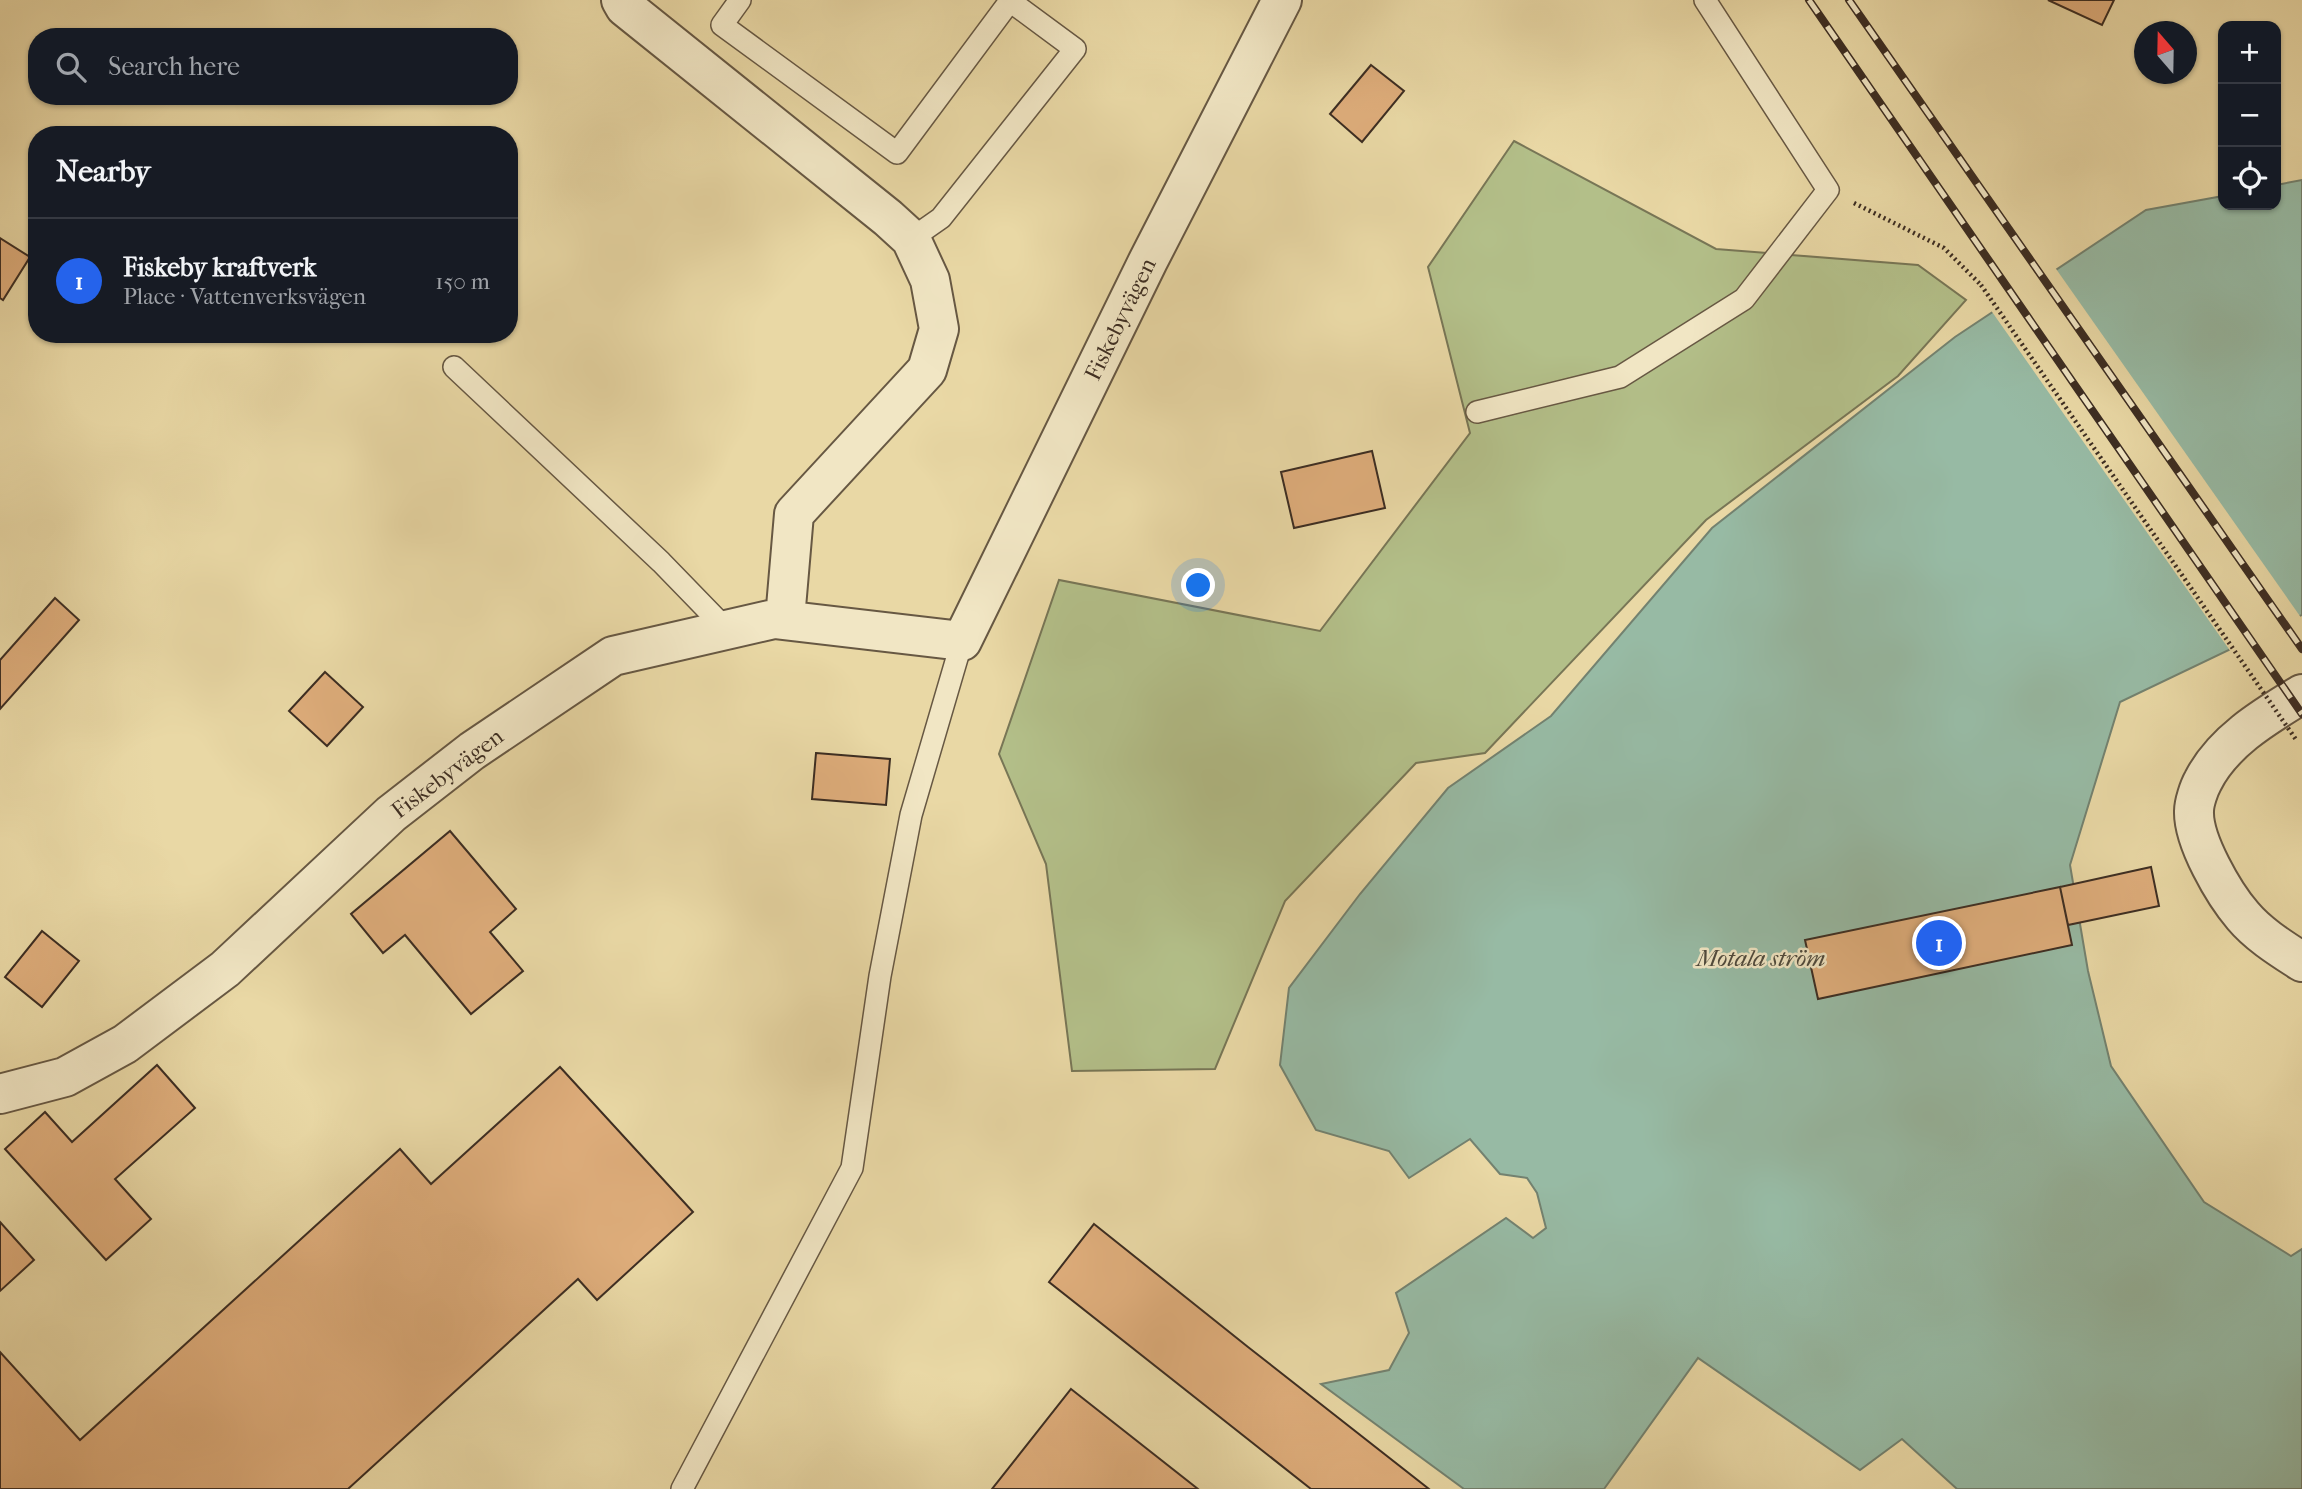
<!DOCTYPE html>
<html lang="en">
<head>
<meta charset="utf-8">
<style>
	body { margin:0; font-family:"IM FELL French Canon",serif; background:#20242c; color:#f1f3f6 }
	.controls { position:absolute; right:21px; top:21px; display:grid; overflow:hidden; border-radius:14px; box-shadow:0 2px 5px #0004 }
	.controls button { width:63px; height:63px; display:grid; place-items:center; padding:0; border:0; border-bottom:2px solid #363941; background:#171b24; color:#f1f3f6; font:35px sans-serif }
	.compass { position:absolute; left:2134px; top:21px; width:63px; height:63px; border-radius:50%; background:#171b24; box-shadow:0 2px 5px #0004; rotate:340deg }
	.you { position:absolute; left:1199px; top:586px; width:24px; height:24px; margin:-18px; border:5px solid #fff; border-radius:50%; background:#1a73e8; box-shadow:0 0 0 10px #1a73e833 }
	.badge { display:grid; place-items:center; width:46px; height:46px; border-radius:50%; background:#2563eb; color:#fff; font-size:23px; font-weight:700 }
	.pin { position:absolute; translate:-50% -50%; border:4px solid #fff; box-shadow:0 2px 7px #0006 }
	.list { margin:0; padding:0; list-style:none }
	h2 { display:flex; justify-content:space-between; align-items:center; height:91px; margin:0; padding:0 28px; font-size:30px }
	h2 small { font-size:23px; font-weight:400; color:#9ea1a6 }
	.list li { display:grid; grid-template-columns:46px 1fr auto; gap:21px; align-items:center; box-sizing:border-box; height:126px; padding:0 28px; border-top:2px solid #363941 }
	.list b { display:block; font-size:26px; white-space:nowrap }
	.list p { margin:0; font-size:23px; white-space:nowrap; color:#9ea1a6 }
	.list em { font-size:23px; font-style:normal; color:#9ea1a6 }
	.icon { flex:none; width:38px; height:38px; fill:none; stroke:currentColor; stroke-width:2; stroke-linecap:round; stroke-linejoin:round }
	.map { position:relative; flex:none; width:2302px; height:1489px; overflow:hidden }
	.search { position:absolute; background:#171b24; box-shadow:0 2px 5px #0004; left:28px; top:28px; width:490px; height:77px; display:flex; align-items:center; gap:18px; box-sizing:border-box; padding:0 24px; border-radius:28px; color:#9ea1a6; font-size:26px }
	.panel { position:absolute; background:#171b24; box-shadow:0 2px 5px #0004; left:28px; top:126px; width:490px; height:217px; border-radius:28px }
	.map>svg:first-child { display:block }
	.green { fill:#b3bf89; stroke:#787656; stroke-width:2 }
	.water { fill:#97baa4; stroke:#738270; stroke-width:2 }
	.pier { fill:#e9d8a5 }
	.building { fill:#dead7b; stroke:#3c2d22; stroke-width:2 }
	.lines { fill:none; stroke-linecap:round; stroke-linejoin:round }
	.service-casing { stroke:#675843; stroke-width:24 }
	.minor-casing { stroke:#675843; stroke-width:42 }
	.path { stroke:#3c2d22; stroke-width:4.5; stroke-dasharray:2 3.5; stroke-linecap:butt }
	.service { stroke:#f1e6c4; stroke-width:21 }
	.minor { stroke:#f1e6c4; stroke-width:38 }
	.rail-casing { stroke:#3c2d22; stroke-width:8 }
	.rail { stroke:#f1e6c4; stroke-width:5; stroke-dasharray:16; stroke-linecap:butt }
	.path-bridge { stroke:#3c2d22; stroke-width:4.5; stroke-dasharray:2 3.5; stroke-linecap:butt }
	.labels { text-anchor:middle; stroke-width:5; stroke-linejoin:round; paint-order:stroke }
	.street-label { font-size:23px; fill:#3c2d22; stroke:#f1e6c4 }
	.water-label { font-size:24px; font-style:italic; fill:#4e493c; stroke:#f1e6c4 }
</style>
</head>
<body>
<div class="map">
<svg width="2302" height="1489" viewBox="0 0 2302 1489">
	<rect width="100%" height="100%" fill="#e9d8a5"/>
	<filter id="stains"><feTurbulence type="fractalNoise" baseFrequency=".00286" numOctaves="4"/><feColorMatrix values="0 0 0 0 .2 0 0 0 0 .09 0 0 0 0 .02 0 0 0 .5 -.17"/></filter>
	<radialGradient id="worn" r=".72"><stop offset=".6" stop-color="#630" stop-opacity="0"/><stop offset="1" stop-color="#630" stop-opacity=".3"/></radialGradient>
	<path class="green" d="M1514,141L1716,249L1918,265L1966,300L1898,376L1706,520L1485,753L1416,763L1285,901L1215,1069L1072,1071L1046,864L999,754L1059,580L1320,631L1470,433L1428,267Z"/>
	<path class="water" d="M2302,180V615L2120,702L2070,865L2088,971L2111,1066L2204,1202L2291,1256L2302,1249V1489H1957L1902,1439L1860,1470L1698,1358L1604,1489H1464L1321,1384L1389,1370L1409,1333L1396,1293L1506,1218L1533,1238L1546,1228L1537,1193L1527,1178L1500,1174L1470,1139L1409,1178L1389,1151L1316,1130L1280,1065L1289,988L1360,894L1448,788L1551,716L1712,528L1955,337L2146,210L2223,196V205H2276V185Z"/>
	<path class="pier" d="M2054,266L2302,619L2231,652L1990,309Z"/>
	<path class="building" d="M2048,0H2114L2102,25Z
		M1371,65L1404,91L1362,142L1330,114Z
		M0,238L30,257L3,300L0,298Z
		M1372,451L1385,508L1294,528L1281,472Z
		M55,598L79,620L0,709V660Z
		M325,672L363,707L327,746L289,711Z
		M816,753L890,759L886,805L812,799Z
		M450,831L516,909L490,932L523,971L471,1014L405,935L383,953L351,914Z
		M2151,867L2159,906L2068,925L2060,887Z
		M2060,887L2072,945L1818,999L1805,940Z
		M42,931L79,961L42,1007L5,977Z
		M157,1065L195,1108L115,1179L151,1219L106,1260L5,1149L45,1112L72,1142Z
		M560,1067L693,1212L597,1300L578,1279L348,1489H0V1352L80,1440L400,1149L431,1184Z
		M0,1222L34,1260L0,1291Z
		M1094,1224L1248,1347L1429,1489H1311L1049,1282Z
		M1071,1389L1198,1489H992Z"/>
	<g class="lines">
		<g class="service-casing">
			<path id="service" d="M740,0L722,25L897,153L1010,1L1075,49L941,218L911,239
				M454,367L661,562L727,630
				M1477,412L1620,377L1744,299L1828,190L1705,0
				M682,1489L852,1168L880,976L911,815L962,641"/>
		</g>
		<g class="minor-casing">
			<path id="minor" d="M621,0L625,7L888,218L911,239L930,280L939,329L927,370L794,514L785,619
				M2302,694C2266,716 2223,741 2203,781C2199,788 2194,803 2194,811C2193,841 2224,894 2243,916C2259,935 2282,949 2302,962
				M0,1094L65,1077L125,1044L225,969L391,814L472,751L613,656L774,619L962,641L1148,261L1282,0"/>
		</g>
		<path class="path" d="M1854,203L1944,248L1981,285"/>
		<use href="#service" class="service"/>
		<use href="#minor" class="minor"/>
		<g class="rail-casing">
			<path id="rail" d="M1809,0L2302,714
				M1849,0L2302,649"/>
		</g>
		<use href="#rail" class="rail"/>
		<path class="path-bridge" d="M1981,285L2297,741"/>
	</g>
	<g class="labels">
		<g class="street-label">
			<text transform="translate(1120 319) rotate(-64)" y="8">Fiskebyvägen</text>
			<text transform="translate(447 773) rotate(-37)" y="8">Fiskebyvägen</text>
		</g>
		<g class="water-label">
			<text x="1761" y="966">Motala ström</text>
		</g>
	</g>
	<rect width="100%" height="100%" filter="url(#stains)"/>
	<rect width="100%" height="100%" fill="url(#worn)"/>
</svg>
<div class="controls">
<button>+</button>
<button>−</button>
<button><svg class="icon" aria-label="locate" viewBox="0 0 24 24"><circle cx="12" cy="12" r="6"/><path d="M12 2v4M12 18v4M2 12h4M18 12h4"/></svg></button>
</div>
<svg class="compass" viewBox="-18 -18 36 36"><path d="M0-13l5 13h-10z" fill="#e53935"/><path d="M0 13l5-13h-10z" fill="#9ea1a6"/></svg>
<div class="you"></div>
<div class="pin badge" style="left:1939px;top:943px">1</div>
<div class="search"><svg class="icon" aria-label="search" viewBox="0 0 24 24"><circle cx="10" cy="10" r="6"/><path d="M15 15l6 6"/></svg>Search here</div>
<section class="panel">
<h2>Nearby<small></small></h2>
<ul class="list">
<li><span class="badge">1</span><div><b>Fiskeby kraftverk</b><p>Place · Vattenverksvägen</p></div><em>150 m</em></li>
</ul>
</section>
</div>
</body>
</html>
